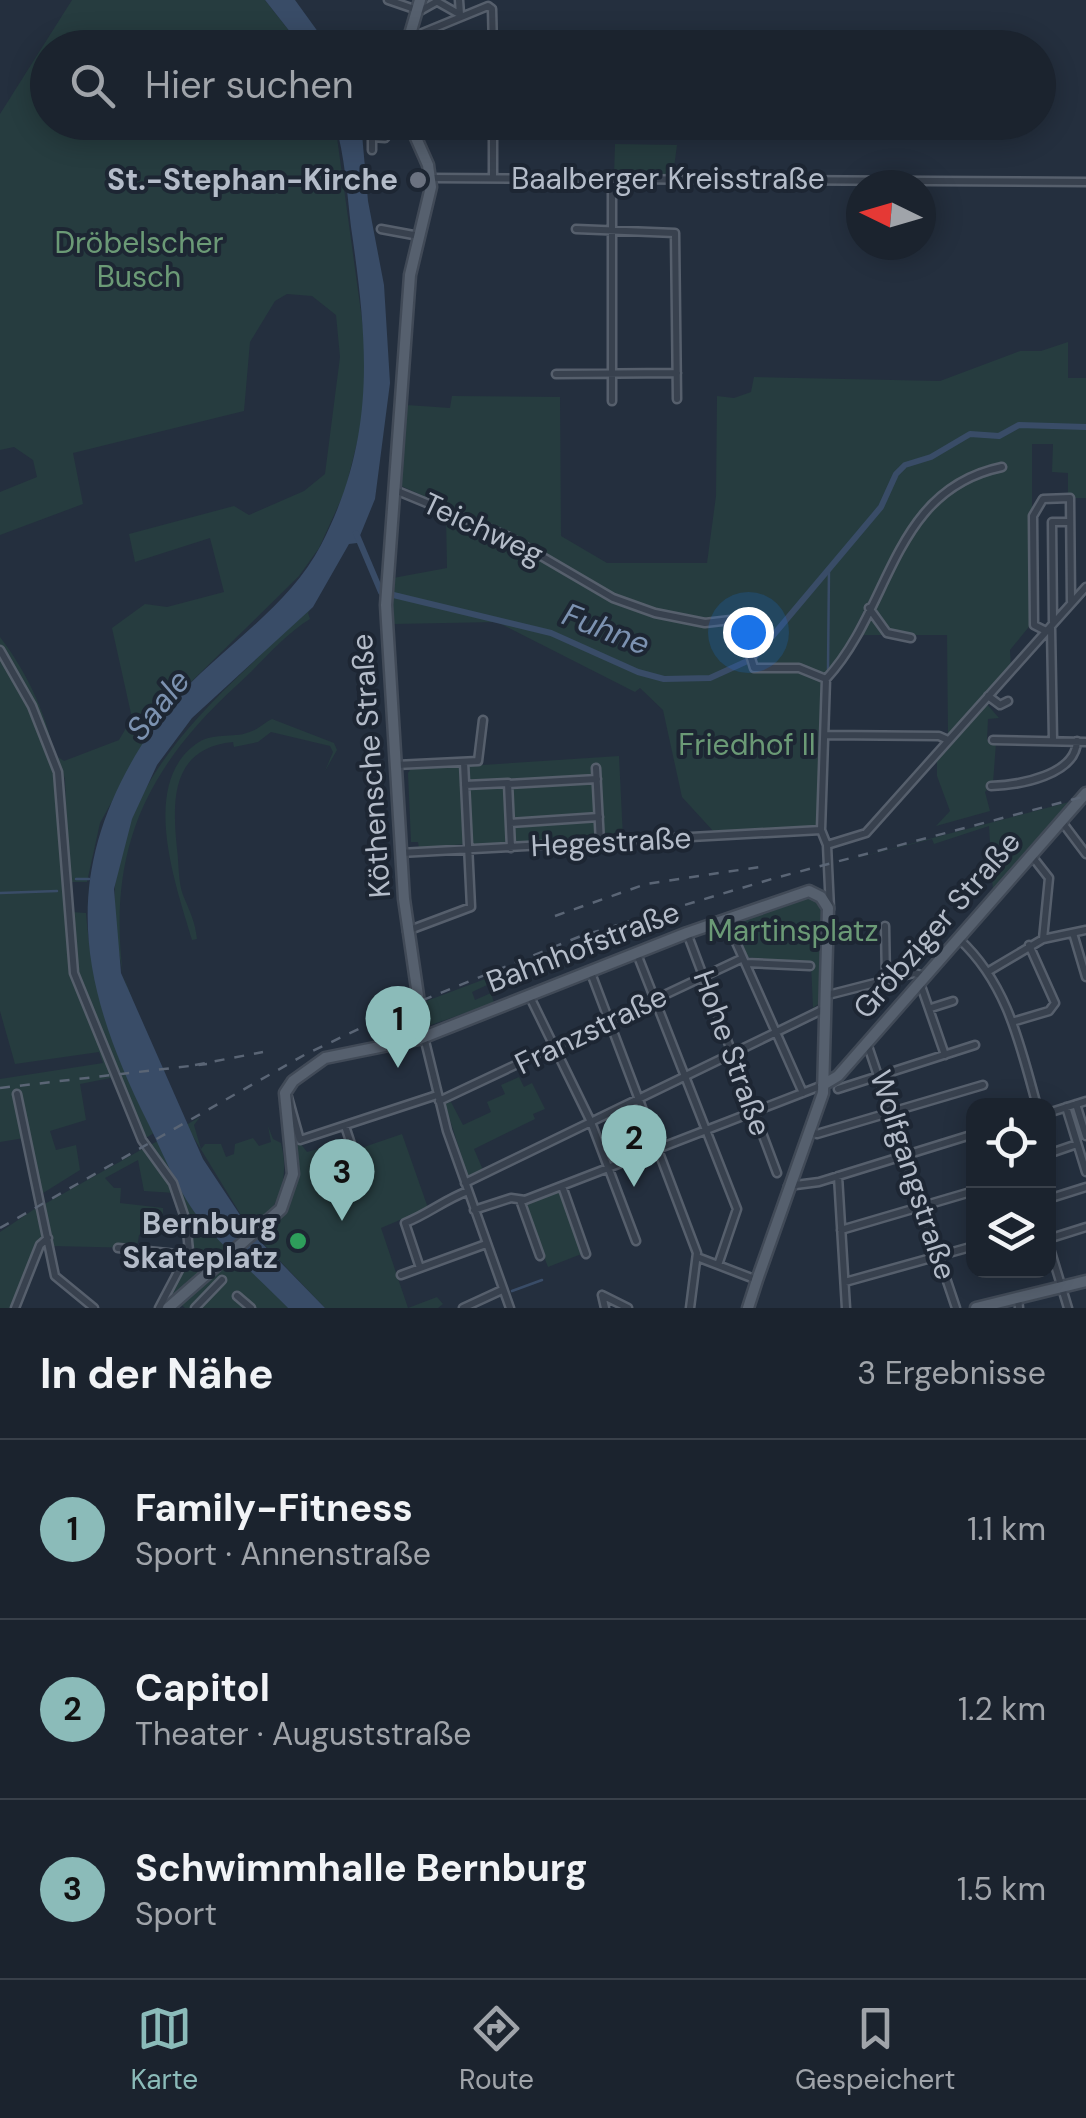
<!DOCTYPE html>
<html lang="de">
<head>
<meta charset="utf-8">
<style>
	body { margin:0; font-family:"DM Sans",sans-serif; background:#242b36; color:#f1f3f6 }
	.controls { position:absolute; right:30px; bottom:30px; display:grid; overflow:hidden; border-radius:20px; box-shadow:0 5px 25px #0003 }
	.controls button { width:90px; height:90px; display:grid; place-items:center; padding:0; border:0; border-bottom:2px solid #39404a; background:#1b232e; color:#f1f3f6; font:50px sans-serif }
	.compass { position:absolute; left:846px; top:170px; width:90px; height:90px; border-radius:50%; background:#1b232e; box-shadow:0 5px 25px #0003; rotate:275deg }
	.you { position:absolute; left:748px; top:632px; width:35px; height:35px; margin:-25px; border:8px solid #fff; border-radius:50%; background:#1a73e8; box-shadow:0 0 0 15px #1a73e833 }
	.badge { display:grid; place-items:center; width:65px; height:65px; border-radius:50%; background:#8bbbb9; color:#111; font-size:32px; font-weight:700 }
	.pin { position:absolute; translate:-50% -82px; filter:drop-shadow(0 2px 5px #0008) }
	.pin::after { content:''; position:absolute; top:52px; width:35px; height:30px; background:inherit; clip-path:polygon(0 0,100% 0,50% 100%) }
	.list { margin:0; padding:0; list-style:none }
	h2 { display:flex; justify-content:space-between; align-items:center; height:130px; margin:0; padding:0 40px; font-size:42px }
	h2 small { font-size:32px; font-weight:400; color:#a0a4aa }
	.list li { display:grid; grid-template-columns:65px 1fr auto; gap:30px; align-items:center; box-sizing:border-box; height:180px; padding:0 40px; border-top:2px solid #39404a }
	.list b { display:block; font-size:38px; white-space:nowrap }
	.list p { margin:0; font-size:32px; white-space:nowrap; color:#a0a4aa }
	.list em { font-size:32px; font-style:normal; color:#a0a4aa }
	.icon { flex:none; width:55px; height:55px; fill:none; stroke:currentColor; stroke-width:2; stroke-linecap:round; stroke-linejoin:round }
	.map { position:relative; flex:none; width:1086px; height:1308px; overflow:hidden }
	.search { position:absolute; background:#1b232e; box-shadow:0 5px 25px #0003; left:30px; right:30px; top:30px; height:110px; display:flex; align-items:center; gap:25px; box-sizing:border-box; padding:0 35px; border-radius:55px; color:#a0a4aa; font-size:38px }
	.sheet { height:670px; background:#1b232e }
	nav { display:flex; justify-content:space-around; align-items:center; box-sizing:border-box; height:140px; border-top:2px solid #39404a; background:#1b232e; font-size:28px; color:#a0a4aa }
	nav a { display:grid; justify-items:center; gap:5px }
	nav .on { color:#8bbbb9 }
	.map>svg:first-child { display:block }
	.green { fill:#263c3f }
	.water { fill:#394c67 }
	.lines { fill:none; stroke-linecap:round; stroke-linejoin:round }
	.stream { stroke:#394c67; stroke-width:2.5 }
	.river { stroke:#394c67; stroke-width:6 }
	.minor-casing { stroke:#565f6c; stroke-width:11 }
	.major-casing { stroke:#414a57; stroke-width:15 }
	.minor { stroke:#38414e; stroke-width:6 }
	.major { stroke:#56606e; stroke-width:10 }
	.rail { stroke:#5a6575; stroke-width:2.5; stroke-dasharray:10 10; stroke-linecap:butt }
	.worship-dot { fill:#6b7280; stroke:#1d2633; stroke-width:4 }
	.leisure-dot { fill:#2e9e5b; stroke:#1d2633; stroke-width:4 }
	.labels { text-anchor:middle; stroke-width:8; stroke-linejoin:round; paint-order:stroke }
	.street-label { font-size:30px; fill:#b4bcc9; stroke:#1d2633 }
	.poi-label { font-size:30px; font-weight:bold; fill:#b4bcc9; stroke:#1d2633; text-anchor:end }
	.park-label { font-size:30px; fill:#6b9a76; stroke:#1d2633 }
	.water-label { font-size:32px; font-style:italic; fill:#7c92b1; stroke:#1d2633 }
</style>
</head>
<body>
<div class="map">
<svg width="1086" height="1308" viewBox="0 0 1086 1308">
	<rect width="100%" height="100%" fill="#242f3e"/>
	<path class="green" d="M72,0H265L302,47L48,48V122L335,123L367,356L361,427L345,491L319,548L299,576L192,681L152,729L100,823L87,882H70L72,912L86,913C92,993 117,1063 154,1133L144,1139L115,1077L80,1084L86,1120L50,1131L56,1150L76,1145L80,1170L40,1195L24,1138L0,1142V1079L103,1063L99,1052L15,1064L0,1011V637C32,679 52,727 59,780C62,806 63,833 68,858L65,779L58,757L64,761L119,740L132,718L112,628L145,604L167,607L224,592L210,538L135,562L129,534L234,506L249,515L304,491L325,474L340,357L336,315L312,296L287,294L275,301L250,342L244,411L73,453L83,504L0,535V492L37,477L33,460L14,447L0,450V114Z
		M615,144L677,145L673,175L614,176Z
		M1068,342V378H1086V498H1068V473L1052,472L1053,444H1032V623L1010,650L1011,667L948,735L947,635H860L829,681L912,531L957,482C908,503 860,627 830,674L797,666L756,667L753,660L749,662L752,669H799L822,681L818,827L714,832L682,797L663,710L640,688L635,692L497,622L394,624L390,603L393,578L447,568L446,515L507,540L559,570L512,535L401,486L407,405L450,408L452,396L560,397L561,536L607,563H707L716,496L717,396L734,398L751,392L754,377L940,381L1020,351H1041Z
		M313,606L308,613L310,619C282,636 261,664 236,686C149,766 109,845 122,966C124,983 135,1001 137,1017C80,865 136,772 246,669C268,648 288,625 313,606Z
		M985,702L999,718L988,719L987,740L996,743L993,783L985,792L990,811L936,826L950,811L937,776V755Z
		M272,719L334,743L337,750L325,771L333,752L330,746L271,732L258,742L234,747L233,742C171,748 172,800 177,849C179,863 178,882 183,895C190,912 195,921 197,939L192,940C177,888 137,782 199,742C215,732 236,739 252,731C260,728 265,722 272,719Z
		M619,756L623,838L472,847L467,766Z
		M461,766L466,844L419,848L418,842H411L408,773L412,767Z
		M1073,801L993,892L989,826L934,844L932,839L838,863Z
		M802,895L815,897L825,910V999L813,1008L811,963L746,957L731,922Z
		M485,979L487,985L472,992L475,1000L491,993L494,1003L428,1026L421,1003Z
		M519,1077L524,1087L532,1083L545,1109L533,1114L535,1119L474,1149L483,1170L468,1177L445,1104L451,1102L463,1125L491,1112L487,1102L505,1094L501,1085Z
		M200,1117L194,1125L201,1149L205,1144H221L226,1157L234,1154L235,1144L253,1138L259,1146L271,1142L268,1126L273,1139L281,1143C290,1180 279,1206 252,1233L186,1125Z
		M291,1131L307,1152L322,1148L326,1160L402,1134L428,1208L381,1228L408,1308L437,1297L443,1304L438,1308H325L258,1238C294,1206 299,1177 291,1131Z
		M158,1141L178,1180L233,1249L171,1296C205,1229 186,1205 148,1146Z
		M146,1147L175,1193L144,1191L138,1160L105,1178L114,1188H121L120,1203L163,1208V1222L139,1235L137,1248L52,1246L43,1205Z
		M562,1190L584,1253L548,1267L524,1206Z
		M39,1206L44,1233L14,1308H0V1232Z
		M239,1255L288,1308H185L177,1301Z"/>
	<path class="water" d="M265,0H295L329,47H302Z
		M335,123H361L368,201L384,285L390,383L375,499L357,543L349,544L313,607L192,718L157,765L132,819L114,889L121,973L203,1159L252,1233L325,1308H288C262,1281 226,1250 203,1223C179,1195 164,1155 148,1123C75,977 59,867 152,729C198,660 283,618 321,545C377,436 368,344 351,227C347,193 345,156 335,123Z"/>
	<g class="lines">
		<path class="stream" d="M828,670L829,567
			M76,879H89
			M0,893L57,891
			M512,1291L542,1280"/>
		<path class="river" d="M356,533L381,592L551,633L638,672L664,679L710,678L754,658L881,507L896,474L905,465L931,457L970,434L999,436L1019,425L1086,427"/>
		<g class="minor-casing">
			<path id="minor" d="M388,0L420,11L436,2
				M459,0L460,15
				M436,1L459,14
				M410,38L488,6L492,9L493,48
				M352,40L354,48
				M493,122V178
				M372,137L385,138L394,126
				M372,150V122
				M431,178L1086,182
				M381,229L419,236
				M576,229L675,233L677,399
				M556,374L677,373
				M612,401V179
				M395,490L507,536L613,598L655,613L705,623L739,619L754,668H799L826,679L821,830L827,845L830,909
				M869,608L887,633L911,638
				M1053,622L1052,522H1070
				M1051,628L1053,740
				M1046,631L1034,625L1033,516L1043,499L1070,498L1071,601
				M0,650L32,706L58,772L74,973L142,1140L173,1183L186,1221L189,1251L159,1308
				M826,679C892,608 891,490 1002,467
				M988,696L1000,705L1008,701
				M826,735L939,736L948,740
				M993,740L1086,742
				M396,765L478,761L483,720
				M596,768L600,843
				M508,784L597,779
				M465,785L508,783L511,848
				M991,786C1020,785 1076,775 1077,741
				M1062,822L1086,854
				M510,823L599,817
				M827,845L866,833L1086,587
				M400,853L821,830
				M726,920L803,1093
				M885,926L886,980
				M407,931L471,907L464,762
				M687,933L777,1173
				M1073,933L1086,977
				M959,939C1007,983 1020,1044 1037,1106
				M1043,939L1086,930
				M637,954L737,1209L718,1265
				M746,963L810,966
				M989,971L1043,939L1049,878L1031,855
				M591,973L697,1253L690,1308
				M920,983L945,1055
				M529,995L591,1122L636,1241
				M828,995L914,973L925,976
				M931,1008L953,1001
				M1012,1022L1049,1011L1055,1003L1029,945
				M424,1037L447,1131L510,1308
				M867,1043L956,1308
				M838,1089L975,1045
				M286,1090L300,1140L437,1095
				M17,1094L55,1276L94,1308
				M439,1101L743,958
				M1076,1104L1086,1136
				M1066,1107L1086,1172
				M1048,1113L1086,1101
				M345,1126L351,1144
				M810,1132L817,1134L983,1085
				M1048,1154L1077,1144
				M838,1176L846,1308
				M465,1183L826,1008
				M562,1186L586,1254
				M788,1186L819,1182L974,1134
				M1048,1199L1086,1187
				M520,1200L540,1256
				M474,1210L511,1198L525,1200L823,1085
				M841,1230L974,1191
				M1048,1239L1086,1227
				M1048,1242L1068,1308
				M118,1248L187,1255
				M697,1257L757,1280
				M420,1268L405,1223C428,1214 444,1200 468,1191
				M401,1275L486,1244
				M845,1282L974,1246
				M602,1295L628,1308
				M602,1295L605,1308
				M237,1296L251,1308
				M1018,1298L1019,1308
				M15,1308L40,1245L48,1238
				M195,1308L222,1280
				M463,1308L502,1290"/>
		</g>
		<g class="major-casing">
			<path id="major" d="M406,48L420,0
				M409,122L428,165L431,187L410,275L386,605L404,899L424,1037
				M823,1085L838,1076L1086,793
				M168,1308L281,1209L293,1174L285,1093L293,1081L325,1058L419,1039L687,933L809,891L821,897L828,908L823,1093L757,1280
				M748,1308L758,1277
				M976,1308L1086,1281"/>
		</g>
		<use href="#minor" class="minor"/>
		<use href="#major" class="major"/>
		<path class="rail" d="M555,916L646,884L766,866
			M195,1065L263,1052
			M0,1088L207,1064
			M0,1228L306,1054L401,1009L581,936L775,878L1086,796"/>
	</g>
	<circle class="worship-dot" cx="418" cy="180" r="10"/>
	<circle class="leisure-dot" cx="298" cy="1241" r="10"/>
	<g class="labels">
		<g class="street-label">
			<text x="668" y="189">Baalberger Kreisstraße</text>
			<text transform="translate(483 529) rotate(25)" y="10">Teichweg</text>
			<text transform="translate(371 766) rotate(-94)" y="10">Köthensche Straße</text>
			<text transform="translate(611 842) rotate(-3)" y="10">Hegestraße</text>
			<text transform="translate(937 925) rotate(-49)" y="10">Gröbziger Straße</text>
			<text transform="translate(583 947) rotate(-21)" y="10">Bahnhofstraße</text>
			<text transform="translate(591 1030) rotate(-26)" y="10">Franzstraße</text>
			<text transform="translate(732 1053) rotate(70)" y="10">Hohe Straße</text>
			<text transform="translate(913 1175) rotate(72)" y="10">Wolfgangstraße</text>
		</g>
		<g class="poi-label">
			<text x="398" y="190">St.-Stephan-Kirche</text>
			<text x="278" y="1234">Bernburg<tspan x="278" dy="34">Skateplatz</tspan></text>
		</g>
		<g class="park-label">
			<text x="139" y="253">Dröbelscher<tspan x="139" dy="34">Busch</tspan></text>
			<text x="747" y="755">Friedhof II</text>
			<text x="793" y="941">Martinsplatz</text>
		</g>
		<g class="water-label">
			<text transform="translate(606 629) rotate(21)" y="11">Fuhne</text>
			<text transform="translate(158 705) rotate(-51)" y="11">Saale</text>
		</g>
	</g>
</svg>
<div class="controls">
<button><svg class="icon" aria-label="locate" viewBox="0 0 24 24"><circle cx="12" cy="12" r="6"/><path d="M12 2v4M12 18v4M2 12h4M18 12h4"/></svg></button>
<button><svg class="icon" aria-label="layers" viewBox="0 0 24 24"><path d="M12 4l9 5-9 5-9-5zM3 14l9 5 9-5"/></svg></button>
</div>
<svg class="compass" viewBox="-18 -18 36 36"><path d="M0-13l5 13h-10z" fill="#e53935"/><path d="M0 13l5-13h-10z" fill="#a0a4aa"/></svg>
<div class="you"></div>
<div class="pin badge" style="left:398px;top:1068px">1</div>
<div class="pin badge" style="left:634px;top:1187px">2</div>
<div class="pin badge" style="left:342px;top:1221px">3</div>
<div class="search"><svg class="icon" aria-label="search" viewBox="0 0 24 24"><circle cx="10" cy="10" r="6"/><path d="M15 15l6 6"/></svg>Hier suchen</div>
</div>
<section class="sheet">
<h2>In der Nähe<small>3 Ergebnisse</small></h2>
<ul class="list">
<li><span class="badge">1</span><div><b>Family-Fitness</b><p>Sport · Annenstraße</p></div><em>1.1 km</em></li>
<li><span class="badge">2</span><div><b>Capitol</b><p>Theater · Auguststraße</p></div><em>1.2 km</em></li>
<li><span class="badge">3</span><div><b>Schwimmhalle Bernburg</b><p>Sport</p></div><em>1.5 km</em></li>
</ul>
</section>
<nav>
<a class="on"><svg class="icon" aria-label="map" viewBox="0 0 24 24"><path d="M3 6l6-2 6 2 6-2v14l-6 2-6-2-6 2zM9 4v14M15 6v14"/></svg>Karte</a>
<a><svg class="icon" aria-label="directions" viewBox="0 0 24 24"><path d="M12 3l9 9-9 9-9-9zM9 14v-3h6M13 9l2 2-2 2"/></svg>Route</a>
<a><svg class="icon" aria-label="saved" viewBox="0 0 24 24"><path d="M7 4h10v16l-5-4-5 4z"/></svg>Gespeichert</a>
</nav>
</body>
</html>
